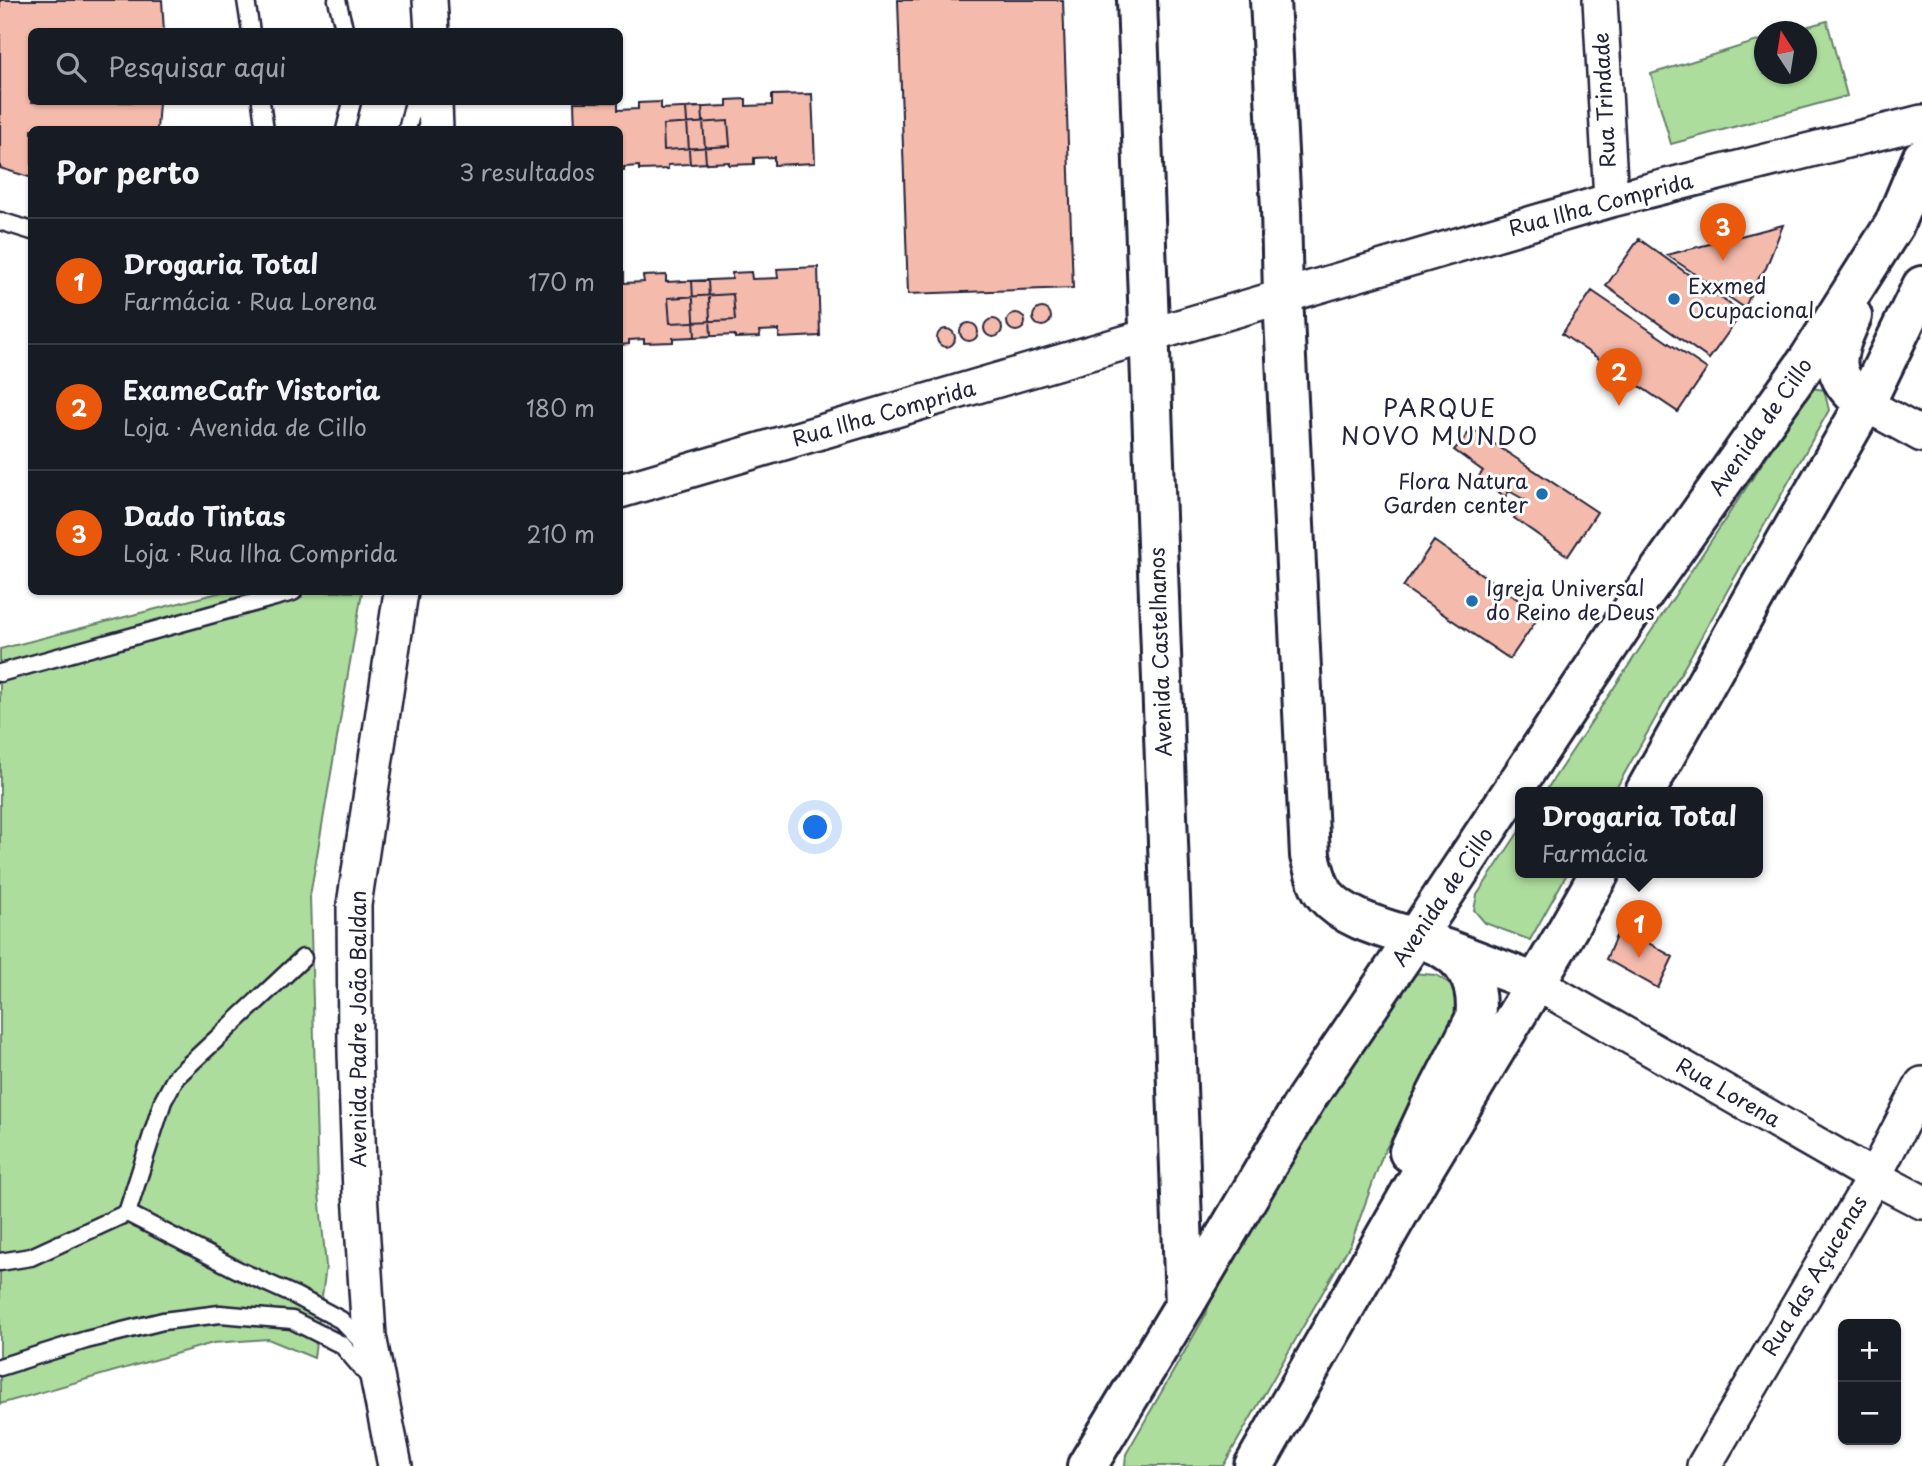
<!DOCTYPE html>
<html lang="pt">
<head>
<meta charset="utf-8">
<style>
	body { margin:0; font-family:"Playpen Sans",sans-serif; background:#242831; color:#f1f3f6 }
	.controls { position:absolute; right:21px; bottom:21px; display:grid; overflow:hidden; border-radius:10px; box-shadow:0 2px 5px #0004 }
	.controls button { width:63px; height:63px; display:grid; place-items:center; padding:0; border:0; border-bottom:2px solid #363941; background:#171b24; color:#f1f3f6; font:35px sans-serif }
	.compass { position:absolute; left:1754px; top:21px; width:63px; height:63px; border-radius:50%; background:#171b24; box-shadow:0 2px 5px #0004; rotate:348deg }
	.you { position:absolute; left:816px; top:828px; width:24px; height:24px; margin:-18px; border:5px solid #fff; border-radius:50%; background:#1a73e8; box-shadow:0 0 0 10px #1a73e833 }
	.badge { display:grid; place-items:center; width:46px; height:46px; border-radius:50%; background:#ea580c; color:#fff; font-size:23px; font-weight:700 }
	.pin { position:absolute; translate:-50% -58px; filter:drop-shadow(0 2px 4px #0008) }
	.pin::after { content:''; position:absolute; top:37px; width:24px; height:21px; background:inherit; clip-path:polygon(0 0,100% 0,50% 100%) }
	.popup { position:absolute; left:1515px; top:787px; width:248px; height:91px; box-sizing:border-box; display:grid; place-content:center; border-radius:10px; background:#171b24; filter:drop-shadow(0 2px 5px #0005); font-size:23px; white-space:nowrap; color:#9ea1a6 }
	.popup b { font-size:26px; color:#f1f3f6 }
	.popup::after { content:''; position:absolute; left:50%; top:100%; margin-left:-14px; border:14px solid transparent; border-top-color:#171b24 }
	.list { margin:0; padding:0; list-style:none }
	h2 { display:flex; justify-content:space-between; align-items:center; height:91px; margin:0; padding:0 28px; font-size:30px }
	h2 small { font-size:23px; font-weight:400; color:#9ea1a6 }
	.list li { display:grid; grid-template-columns:46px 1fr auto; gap:21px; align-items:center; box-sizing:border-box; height:126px; padding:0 28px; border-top:2px solid #363941 }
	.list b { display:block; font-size:26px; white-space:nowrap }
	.list p { margin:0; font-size:23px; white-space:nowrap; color:#9ea1a6 }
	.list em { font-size:23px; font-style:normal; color:#9ea1a6 }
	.icon { flex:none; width:38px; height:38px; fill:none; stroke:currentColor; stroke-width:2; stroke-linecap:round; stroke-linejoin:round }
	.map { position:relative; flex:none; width:1922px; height:1466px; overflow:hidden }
	.search { position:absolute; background:#171b24; box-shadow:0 2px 5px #0004; left:28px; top:28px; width:595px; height:77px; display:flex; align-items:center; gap:18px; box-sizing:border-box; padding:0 24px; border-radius:10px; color:#9ea1a6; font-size:26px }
	.panel { position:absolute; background:#171b24; box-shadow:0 2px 5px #0004; left:28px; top:126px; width:595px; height:469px; border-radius:10px }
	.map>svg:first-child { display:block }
	.green { fill:#addd9d; stroke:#68806c; stroke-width:2 }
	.building { fill:#f4bbac; stroke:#22223b; stroke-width:2 }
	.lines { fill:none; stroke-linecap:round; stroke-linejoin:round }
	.service-casing { stroke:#22223b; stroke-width:21 }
	.minor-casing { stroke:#22223b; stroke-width:38 }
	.secondary-casing { stroke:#22223b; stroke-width:44 }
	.primary-casing { stroke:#22223b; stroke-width:44 }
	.service { stroke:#fff; stroke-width:16 }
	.minor { stroke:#fff; stroke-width:33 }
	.secondary { stroke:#fff; stroke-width:38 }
	.primary { stroke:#fff; stroke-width:38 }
	.poi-dot { fill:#1f6fb2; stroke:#fff; stroke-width:2.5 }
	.labels { text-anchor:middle; stroke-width:6; stroke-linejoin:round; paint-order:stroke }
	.street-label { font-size:21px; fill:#22223b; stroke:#fff }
	.poi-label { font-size:21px; fill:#22223b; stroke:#fff; text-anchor:start }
	.quarter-label { font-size:24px; letter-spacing:2px; fill:#22223b; stroke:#fff }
</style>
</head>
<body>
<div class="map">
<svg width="1922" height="1466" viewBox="0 0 1922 1466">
	<rect width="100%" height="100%" fill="#fff"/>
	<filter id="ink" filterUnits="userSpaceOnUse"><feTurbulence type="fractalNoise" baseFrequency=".0143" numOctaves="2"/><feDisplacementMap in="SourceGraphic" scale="14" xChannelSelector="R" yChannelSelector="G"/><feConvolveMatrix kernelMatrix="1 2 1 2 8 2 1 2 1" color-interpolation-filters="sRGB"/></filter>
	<g filter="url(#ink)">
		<path class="green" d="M1827,21L1847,96L1671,144L1651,74L1764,39V74H1806V32L1791,31Z
			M1812,388L1824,390L1829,410L1614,792H1545Z
			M222,592H362L310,896L318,1183L326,1266L314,1358L268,1339L213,1343L0,1404V649Z
			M1520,830V872H1568L1530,940L1485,923L1474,910L1477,895Z
			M1411,973L1436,975L1455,987L1459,1003L1453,1027L1383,1154L1351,1243L1223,1466H1125L1126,1454L1206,1314L1223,1254Z"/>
		<path class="building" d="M0,0H162L164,32H32V102H159L157,130H32V178L0,168Z
			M898,0H1063L1073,288L908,294Z
			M812,94L815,163L774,165V157L754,158V164L729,165V162L690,164L668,165V169L639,170V166L624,167V171H620V130H575L574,102H618V110L638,109V103L661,102V109L727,106V100L746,99V106L772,105V95Z
			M694,107H702L706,163L690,164L686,108Z
			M728,121L730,146L664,150L663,125Z
			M1783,225L1766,268L1755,283L1745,308L1667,255Z
			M1639,239L1742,313L1709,359L1606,286Z
			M818,267L820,336L779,338V330L759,331L760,337L735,338V335L673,338V342L644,343V339L629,340V344L620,345V273L624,272V283L644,282L643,276L666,275V282L732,279V273L751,272L752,279L778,278L777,269Z
			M692,281H708L711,336L695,337Z
			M1592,291L1707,369L1678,412L1562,334Z
			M733,294L735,320L670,323L668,298Z
			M1033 317a9 9 0 1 1 18 0a9 9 0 1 1-18 0Z
			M1007 322a9 9 0 1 1 18 0a9 9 0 1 1-18 0Z
			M984 328a9 9 0 1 1 18 0a9 9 0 1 1-18 0Z
			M960 332a9 9 0 1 1 18 0a9 9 0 1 1-18 0Z
			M937 338a9 9 0 1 1 18 0a9 9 0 1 1-18 0Z
			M1472,429L1597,512L1568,556L1514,518L1525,500L1509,491L1505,497L1479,476L1483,471L1454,450Z
			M1434,541L1540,615L1510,659L1403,587Z
			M1620,927L1673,957L1658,988L1606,959Z"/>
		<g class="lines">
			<g class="service-casing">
				<path id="service" d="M246,0L251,32
					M337,0L345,32
					M261,102L265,130
					M345,130L352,102
					M407,130L414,102
					M0,221L32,231
					M0,673L293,592
					M127,1213L238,1270L296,1296L341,1320L365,1345
					M0,1262L31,1257L127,1213L163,1101L176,1077L303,958
					M0,1367L86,1340L163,1321L220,1314L292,1320L342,1345L371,1379"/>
			</g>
			<g class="minor-casing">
				<path id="minor" d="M430,0L432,32
					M1600,0L1611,200
					M435,102L436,130
					M1865,404L1922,435
					M620,491L1611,200L1922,122
					M1536,983L1874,1177L1922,1202
					M395,1466L369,1336L360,1193L355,1053L354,905L401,592
					M1704,1466L1874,1177L1922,1084"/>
			</g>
			<g class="secondary-casing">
				<path id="secondary" d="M1137,0L1185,1304
					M1270,0L1281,209L1283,296L1310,856C1314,869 1317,886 1326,896C1346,920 1387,929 1415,938"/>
			</g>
			<g class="primary-casing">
				<path id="primary" d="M1852,316C1834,356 1827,374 1865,404
					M1645,792L1773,564L1865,404L1922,286
					M1446,949L1536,983
					M1409,1152L1429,1109L1475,1019C1479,989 1470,963 1442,948C1434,943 1424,941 1415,938
					M1087,1466L1185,1304L1306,1099L1415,938L1639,600L1809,359L1894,225L1922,158
					M1254,1466L1425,1167L1562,939L1600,872"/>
			</g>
			<use href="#service" class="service"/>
			<use href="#minor" class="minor"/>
			<use href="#secondary" class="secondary"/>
			<use href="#primary" class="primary"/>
		</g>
	</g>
	<g class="poi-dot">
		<circle cx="1674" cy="299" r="7"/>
		<circle cx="1542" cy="494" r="7"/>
		<circle cx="1472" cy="601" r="7"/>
	</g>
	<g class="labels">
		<g class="street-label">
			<text transform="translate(1605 100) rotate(-93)" y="7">Rua Trindade</text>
			<text transform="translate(1601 205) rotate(-15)" y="7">Rua Ilha Comprida</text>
			<text transform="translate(884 414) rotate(-16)" y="7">Rua Ilha Comprida</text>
			<text transform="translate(1761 427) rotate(-55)" y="7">Avenida de Cillo</text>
			<text transform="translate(1161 652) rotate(-92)" y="7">Avenida Castelhanos</text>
			<text transform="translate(1443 897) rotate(-56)" y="7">Avenida de Cillo</text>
			<text transform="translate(359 1029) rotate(-90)" y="7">Avenida Padre João Baldan</text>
			<text transform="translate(1728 1093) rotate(30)" y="7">Rua Lorena</text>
			<text transform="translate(1815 1276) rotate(-59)" y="7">Rua das Açucenas</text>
		</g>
		<g class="poi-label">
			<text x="1688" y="294">Exxmed<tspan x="1688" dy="24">Ocupacional</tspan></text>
			<text x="1528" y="489" text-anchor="end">Flora Natura<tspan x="1528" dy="24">Garden center</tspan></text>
			<text x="1486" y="596">Igreja Universal<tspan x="1486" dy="24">do Reino de Deus</tspan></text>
		</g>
		<g class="quarter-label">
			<text x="1440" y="417">PARQUE<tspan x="1440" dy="28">NOVO MUNDO</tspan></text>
		</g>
	</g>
</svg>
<div class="controls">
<button>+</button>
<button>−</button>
</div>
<svg class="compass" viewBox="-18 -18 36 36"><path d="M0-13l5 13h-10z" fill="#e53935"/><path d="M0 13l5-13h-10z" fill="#9ea1a6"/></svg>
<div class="you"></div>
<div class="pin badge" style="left:1639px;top:958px">1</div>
<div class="popup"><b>Drogaria Total</b>Farmácia</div>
<div class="pin badge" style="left:1619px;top:406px">2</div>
<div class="pin badge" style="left:1723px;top:261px">3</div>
<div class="search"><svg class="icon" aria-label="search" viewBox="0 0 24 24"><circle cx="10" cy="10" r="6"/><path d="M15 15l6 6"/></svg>Pesquisar aqui</div>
<section class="panel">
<h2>Por perto<small>3 resultados</small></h2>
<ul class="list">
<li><span class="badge">1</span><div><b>Drogaria Total</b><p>Farmácia · Rua Lorena</p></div><em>170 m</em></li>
<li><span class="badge">2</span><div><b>ExameCafr Vistoria</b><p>Loja · Avenida de Cillo</p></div><em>180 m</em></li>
<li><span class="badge">3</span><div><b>Dado Tintas</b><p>Loja · Rua Ilha Comprida</p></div><em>210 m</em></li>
</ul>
</section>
</div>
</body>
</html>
